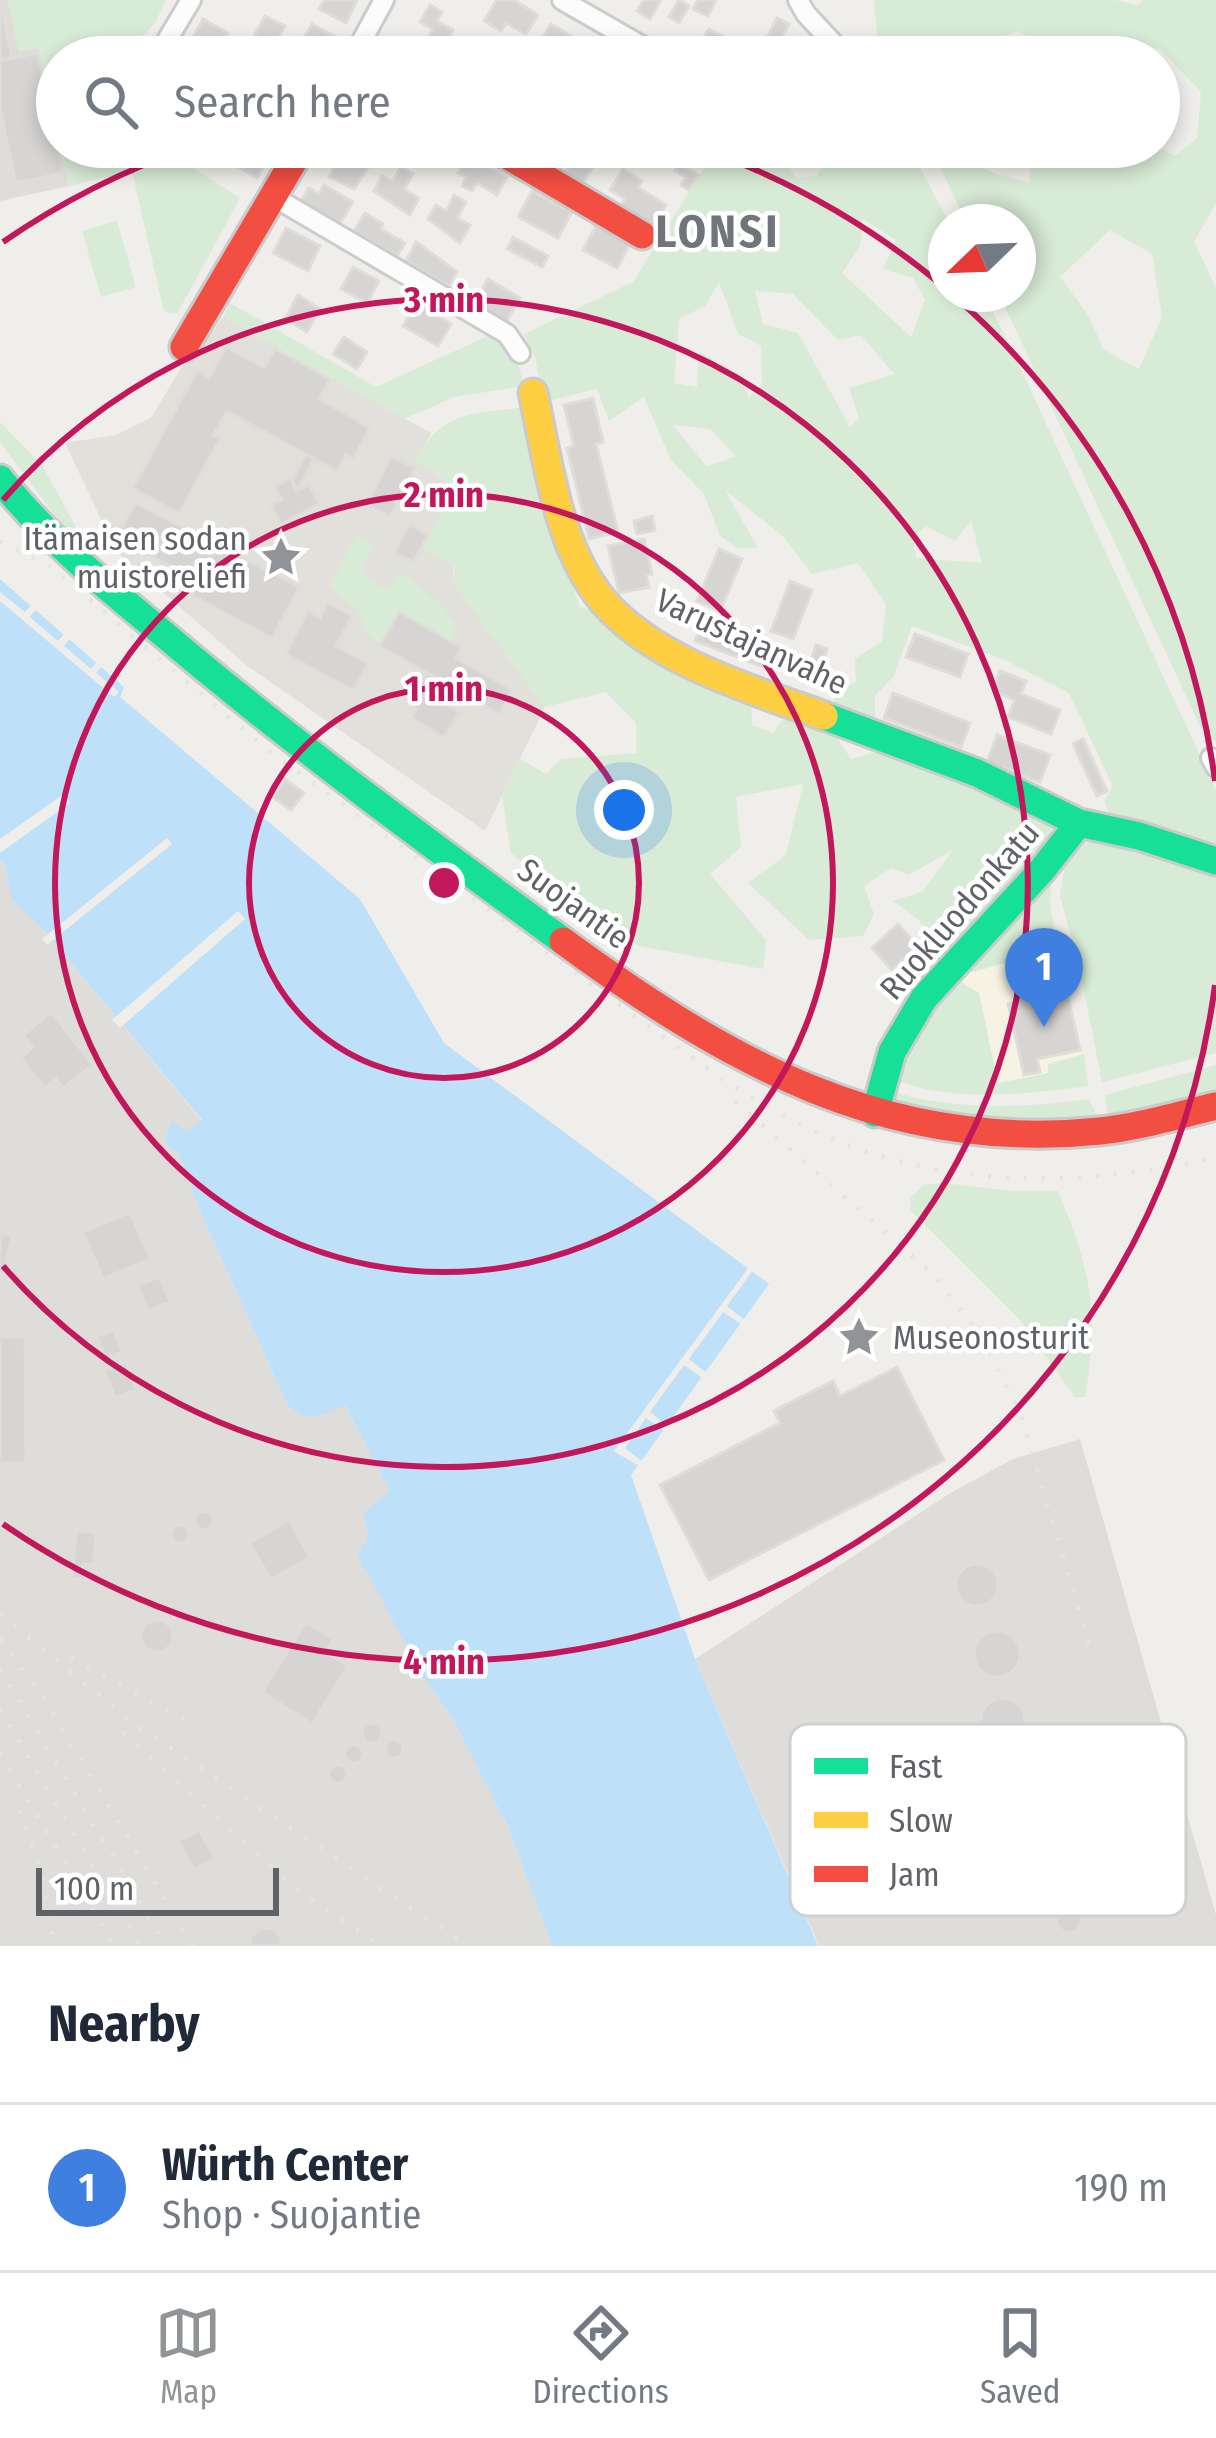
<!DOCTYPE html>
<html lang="en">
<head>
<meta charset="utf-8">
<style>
	body { margin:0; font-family:"Fira Sans Condensed",sans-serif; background:#f2f2f3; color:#1f2937 }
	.compass { position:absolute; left:928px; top:204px; width:108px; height:108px; border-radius:50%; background:#fff; box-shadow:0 6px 18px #0003; rotate:247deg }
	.scale { position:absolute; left:36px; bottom:30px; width:243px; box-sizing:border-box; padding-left:12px; border:6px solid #5f6368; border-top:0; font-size:33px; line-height:42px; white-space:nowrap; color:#5f6368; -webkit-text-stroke:9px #fff; paint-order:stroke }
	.you { position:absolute; left:624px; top:810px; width:42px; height:42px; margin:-30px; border:9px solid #fff; border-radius:50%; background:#1a73e8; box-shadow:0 0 0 18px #1a73e833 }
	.badge { display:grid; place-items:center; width:78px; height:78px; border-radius:50%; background:#919496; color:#fff; font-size:39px; font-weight:700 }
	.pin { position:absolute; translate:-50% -99px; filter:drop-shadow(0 3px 6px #0008) }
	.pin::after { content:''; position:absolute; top:63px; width:42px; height:36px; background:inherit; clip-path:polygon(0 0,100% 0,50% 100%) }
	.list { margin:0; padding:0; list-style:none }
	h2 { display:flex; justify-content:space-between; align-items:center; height:156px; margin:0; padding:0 48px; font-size:51px }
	h2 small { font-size:39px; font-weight:400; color:#747a83 }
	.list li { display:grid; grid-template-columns:78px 1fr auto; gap:36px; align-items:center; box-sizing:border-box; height:168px; padding:0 48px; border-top:3px solid #e0e1e3 }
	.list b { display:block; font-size:45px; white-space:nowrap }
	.list p { margin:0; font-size:39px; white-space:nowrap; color:#747a83 }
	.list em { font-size:39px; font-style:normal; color:#747a83 }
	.icon { flex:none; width:66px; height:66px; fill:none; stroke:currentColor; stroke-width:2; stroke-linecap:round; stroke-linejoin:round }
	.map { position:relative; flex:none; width:1216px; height:1946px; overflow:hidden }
	.search { position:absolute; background:#fff; box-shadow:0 6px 18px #0003; left:36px; right:36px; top:36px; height:132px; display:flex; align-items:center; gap:30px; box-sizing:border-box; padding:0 42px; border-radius:66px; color:#747a83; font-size:45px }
	.sheet { height:324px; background:#fff }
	nav { display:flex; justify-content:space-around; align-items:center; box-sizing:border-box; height:168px; border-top:3px solid #e0e1e3; background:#fff; font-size:33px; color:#747a83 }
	nav a { display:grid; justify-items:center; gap:6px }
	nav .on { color:#919496 }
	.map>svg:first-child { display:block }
	.commercial { fill:#f7f3e4 }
	.industrial { fill:#dfddda }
	.education { fill:#e2e0da }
	.green { fill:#d8ebd6; fill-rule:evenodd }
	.water { fill:#bfe0f9 }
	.pier { fill:#efeeea }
	.building { fill:#d6d5d3; stroke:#deddd9; stroke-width:3 }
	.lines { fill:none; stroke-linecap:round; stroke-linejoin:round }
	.street-casing { stroke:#cbcccc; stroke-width:24 }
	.fast-casing { stroke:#cacacb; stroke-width:33 }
	.slow-casing { stroke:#cacacb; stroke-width:33 }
	.jam-casing { stroke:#cacacb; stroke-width:33 }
	.street { stroke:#fdfcfc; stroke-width:18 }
	.fast { stroke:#16e098; stroke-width:27 }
	.slow { stroke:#ffcf43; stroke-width:27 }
	.jam { stroke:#f24e42; stroke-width:27 }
	.rail { stroke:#e4e4e4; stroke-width:4.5; stroke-dasharray:3 15; stroke-linecap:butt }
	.ring { fill:none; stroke:#c2185b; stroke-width:6 }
	.labels { text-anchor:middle; stroke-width:9; stroke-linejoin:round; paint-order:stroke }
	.poi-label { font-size:33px; fill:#5f6368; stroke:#fff; text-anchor:end }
	.street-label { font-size:33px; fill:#5f6368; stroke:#fff }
	.district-label { font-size:45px; font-weight:bold; letter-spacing:3px; fill:#70757a; stroke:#fff }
	.key { fill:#fff; stroke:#cfd0d2; stroke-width:3 }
	.key-label { font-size:33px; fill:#5f6368 }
	.centre { fill:#c2185b; stroke:#fff; stroke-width:6 }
	.ring-label { font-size:36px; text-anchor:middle; font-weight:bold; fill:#c2185b; stroke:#fff; stroke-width:9; stroke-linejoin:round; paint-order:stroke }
</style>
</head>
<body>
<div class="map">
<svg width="1216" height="1946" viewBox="0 0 1216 1946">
	<rect width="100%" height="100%" fill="#efeeea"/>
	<path class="commercial" d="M1052,876L1050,903L1088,1086L1031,1093L926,1089L903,1083L914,1016Z"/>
	<path class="industrial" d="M0,0H8L19,51L39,48L57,147H60L69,186L0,201Z
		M0,859L5,866L11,899L46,933L202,1121L187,1131L172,1123L165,1137L169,1148L178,1152L199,1209L287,1404L345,1405L391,1492L363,1513L424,1678L454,1721L509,1829L552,1946H0Z
		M1080,1439L1216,1915V1946H819L695,1659L952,1492L1013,1459Z"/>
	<path class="education" d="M223,317L431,433L415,461L455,485L453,582L545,707L485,831L246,665L116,551L65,443L116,435L151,418L190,353L204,344Z"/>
	<path class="green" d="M8,0H166L155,23L122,57H57V131L39,48L19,51Z
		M874,0H1115L1138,5L1143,0H1216V204L1194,241L1216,288V741L1206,739L999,294H1018V222H966L931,147H962C973,171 1006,177 1030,182L1028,147H1159L1175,156L1197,138L1201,92L1160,49L1111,37L1106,57H1051L1054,50L1017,31L971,50L970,57H879ZM1110,230L1152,254L1162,317L1139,369L1104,350L1088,315L1060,277Z
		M60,147H160L240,198L177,314L164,312L132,171L69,186Z
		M717,147H796L784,160L797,178L817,176L826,160L824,147H861L874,169L891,147H909L949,222H946V294H984L1011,348L1216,790V849L1112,819L1104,802L1113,786L1069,693L1001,658L912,626L893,677L875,696V724L833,708L835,694L856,681L855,659L882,641L886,604L858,563L812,574L783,536L725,490L758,548H737L720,536L704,494L671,460L644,397L609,421L597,389L544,402L535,357L524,334L633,282ZM863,219L896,240L883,269L913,278L925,300L911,337L842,273L860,246ZM719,282L738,334L761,346L762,384L749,398L738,373L699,352L697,387L674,383L679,319L705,306ZM755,291L793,294L838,340L861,335L894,374L849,388L859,419L850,427L798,333L763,324ZM673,425L710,429L736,456L707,467ZM971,521L982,563L916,558L913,538L926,526L955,541Z
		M117,221L136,287L101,297L82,231Z
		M230,303L376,387L490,335L516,358L524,386L454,397L404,419L223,317Z
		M526,407L578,578L573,588L580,607L600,612L751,696L752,725L773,733L788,711L830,728L851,759L887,749L1053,820L1048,845L940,956L919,920L893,901L922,892L954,849L909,875L891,868L864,886L874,914L863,936L809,940L748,883L786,855L803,784L736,797L741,847L710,874L766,940L763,969L639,946L561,894L511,853L502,796L520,759L546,774L561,759L637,753L636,723L606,692L545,707L452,582L455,566L422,549L455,485L414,461C445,409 471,415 526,407Z
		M0,422L42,465L89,551L59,521L0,442Z
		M357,534L373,544L361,573L389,591L399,573C422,587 440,601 456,624L451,642L400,613L380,646L364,629L358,610L330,586Z
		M1108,840L1216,872V1053L1102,1082L1080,970L1060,896L1065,864L1084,843Z
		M1052,876L1050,903L1058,947L974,972L965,970Z
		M954,978L979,993L998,1083L1048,1073V1064L1084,1054L1088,1086C1028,1094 954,1103 895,1080L914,1016Z
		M1216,1065V1092L1125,1116L1108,1115L1105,1095Z
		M891,1091C954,1111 1024,1108 1089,1099L1098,1118L1096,1122L1011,1125L905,1110L893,1102Z
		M943,1183L1013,1191H1058C1091,1270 1099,1311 1085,1397H1075L1020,1320L911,1211L910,1198L924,1185Z"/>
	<path class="water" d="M0,579L124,687L120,697L360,899L444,1043L769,1284L631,1475L695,1659L818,1946H552L509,1829L454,1721L424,1678L358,1556L369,1535L363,1513L390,1491L345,1405C319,1415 310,1426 287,1404L199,1209L178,1152L169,1148L165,1137L172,1122L187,1131L202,1120L46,933L11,899L5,866L0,859Z"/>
	<path class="pier" d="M0,592L25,612L35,601L39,605L30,617L58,641L68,630L73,634L64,646L91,669L100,658L105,662L96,673L119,692L114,697L0,601Z
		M64,794L70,803L0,853V839Z
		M167,838L172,844L47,945L42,939Z
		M238,911L245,919L120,1028L112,1020Z
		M749,1267L753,1270L727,1306L747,1322L744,1326L723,1312L689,1359L708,1374L704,1379L684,1365L650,1412L669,1427L666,1432L646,1418L625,1448L644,1463L641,1467L620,1455L614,1451Z"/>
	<path class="building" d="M0,0L12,58L0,60Z
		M324,0H357L346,23L319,9Z
		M497,0H514L538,15L526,34L506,23L501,31L484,21Z
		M644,0H661L650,19L637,11Z
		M679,0L689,6L679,23L669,17Z
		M698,0H716L708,16L693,9Z
		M430,5L442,12L437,21L453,30L447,41L440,36L433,49L425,44L433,29L420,22Z
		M265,16L285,26L268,57H243Z
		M777,18L789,24L777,46L766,40Z
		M203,19L228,33L223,42L228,45L221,57L191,41Z
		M312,24L336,37L325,57H316L299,47Z
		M551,24L584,44L576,57L552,53L550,56L536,48Z
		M709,29L753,53L750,57H703L695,53Z
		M37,53L63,173L16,183L0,109V61Z
		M226,147H264L272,152L257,178L220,156Z
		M344,147H367L378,152L354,189L329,177Z
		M577,151L596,162L583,183L565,173Z
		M468,155L507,177L497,195L477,183L472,191L462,186L466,177L458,173Z
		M680,164L698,175L689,190L681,185L686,177L675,171Z
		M401,167L413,174L404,189L419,198L410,215L374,191L382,176L393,181Z
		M623,169L642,181L638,187L666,205L653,226L621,206L625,199L610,190Z
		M324,185L353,202L340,223L301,201L309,188L319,194Z
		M532,191L572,212L558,238L518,217Z
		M454,195L466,202L457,218L470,225L460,243L428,219L436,205L446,211Z
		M365,213L383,224L381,229L405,243L397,256L354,231Z
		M596,226L630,244L617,268L583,250Z
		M286,228L320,246L308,271L273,253Z
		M513,237L548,256L542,267L507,249Z
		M416,242L457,272L449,286L406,261Z
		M353,267L379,281L367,303L341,289Z
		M488,279L520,298L506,322L474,303Z
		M298,295L320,309L307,332L285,319Z
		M416,303L451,324L438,346L403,326Z
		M344,337L367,352L357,369L333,354Z
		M226,347L264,368L275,349L330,379L319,399L370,428L353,459L346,454L337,471L227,411L213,436L220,439L179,513L133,488L197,371L209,378Z
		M593,398L603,442L596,444L618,532L589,539L567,448L574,446L564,405Z
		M306,454L314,459L297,490L292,481Z
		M391,457L414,468L390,516L367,505Z
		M290,478L297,491L309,485L319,504L281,524L271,506L282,500L275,487Z
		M135,503L299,587L272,638L192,595L199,581L117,537Z
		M652,516L655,530L637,534L634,521Z
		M410,524L428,535L413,562L394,552Z
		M644,539L652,574L646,575L649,587L619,593L608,546Z
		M719,549L742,559L720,611L697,601Z
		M790,581L812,590L793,639L771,631Z
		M328,603L352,616L336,646L368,663L353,690L286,654L308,611L320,618Z
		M399,612L462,648L456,658L512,690L499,714L380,646Z
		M703,620L777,649L769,669L695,641Z
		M915,634L968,654L960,677L906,657Z
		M816,645L827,649L815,683L804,679Z
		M1000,671L1026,681L1021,694L1060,710L1051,734L1008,717L1015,700L993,691Z
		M427,673L455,689L446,705L459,713L444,737L412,718L417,709L408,704Z
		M893,693L970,723L961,747L884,718Z
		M997,735L1050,755L1040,782L987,762Z
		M1083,739L1107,791L1097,796L1073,744Z
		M285,779L304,793L291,810L272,797Z
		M898,924L918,946L892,970L872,948Z
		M1061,964L1080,1050L1037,1059L1040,1072L1024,1075L1008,1004L1018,1002L1012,975Z
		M51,1012L93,1065L63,1088L56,1079L45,1088L20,1058L33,1047L23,1035Z
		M130,1212L150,1259L103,1279L83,1232Z
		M0,1232L12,1236L3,1273L0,1272Z
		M160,1277L170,1302L148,1311L138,1285Z
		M114,1330L122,1352L105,1358L97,1336Z
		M0,1337H25L26,1463H0Z
		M126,1362L136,1390L115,1398L104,1370Z
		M897,1367L944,1460L709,1580L660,1485L780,1423L774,1411L833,1381L840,1396Z
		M195 1521a9 9 0 1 1 18 0a9 9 0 1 1-18 0Z
		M289,1520L310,1557L271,1580L250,1543Z
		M171 1534a9 9 0 1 1 18 0a9 9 0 1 1-18 0Z
		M76,1531L96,1532L94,1565L83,1564L82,1579L72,1578Z
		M956 1585a21 21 0 1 1 42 0a21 21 0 1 1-42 0Z
		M141 1636a16 16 0 1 1 32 0a16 16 0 1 1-32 0Z
		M306,1622L333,1639L325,1652L348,1666L312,1724L262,1692Z
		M974 1654a23 23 0 1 1 46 0a23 23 0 1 1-46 0Z
		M981 1720a22 22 0 1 1 44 0a22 22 0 1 1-44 0Z
		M362 1733a10 10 0 1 1 20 0a10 10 0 1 1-20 0Z
		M385 1749a9 9 0 1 1 18 0a9 9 0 1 1-18 0Z
		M345 1754a9 9 0 1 1 18 0a9 9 0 1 1-18 0Z
		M329 1774a9 9 0 1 1 18 0a9 9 0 1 1-18 0Z
		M199,1830L215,1858L194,1870L178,1841Z
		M1057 1921a12 12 0 1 1 24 0a12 12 0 1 1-24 0Z
		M261,1928L273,1929L281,1938V1946H250L251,1936Z"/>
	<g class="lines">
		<g class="street-casing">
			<path id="street" d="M562,0L661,57
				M798,0L806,14L846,57
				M157,57L191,0
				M353,57L384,0
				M274,197L507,334L520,353
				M1211,758L1216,767"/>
		</g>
		<g class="fast-casing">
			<path id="fast" d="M0,479C51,544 116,594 179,647C303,751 433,846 563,941
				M824,716L977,773L1079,823
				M875,1113L892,1052L924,998L1042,870L1079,823L1139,836L1216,861"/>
		</g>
		<g class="slow-casing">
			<path id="slow" d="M533,393C548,460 557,547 604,602C656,662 751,689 824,716"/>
		</g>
		<g class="jam-casing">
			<path id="jam" d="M493,147L642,235
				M184,347L302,147
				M563,941C728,1062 888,1153 1100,1131C1139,1127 1178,1115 1216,1106"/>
		</g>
		<use href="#street" class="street"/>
		<use href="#fast" class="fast"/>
		<use href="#slow" class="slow"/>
		<use href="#jam" class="jam"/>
		<path class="rail" d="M0,541L52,568L269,751L726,1082C761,1102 796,1124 833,1139C952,1189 1092,1187 1216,1157
			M735,1101L934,1275L984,1340L1021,1415L1090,1647
			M0,1614L136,1725L468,1946
			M0,1639L44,1698L193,1946
			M71,1658L187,1721
			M0,1669L166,1946
			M0,1709L140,1946
			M123,1732L297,1890L381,1946
			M0,1753L114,1946
			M20,1810L41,1870L54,1946"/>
	</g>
	<g class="ring">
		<circle cx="444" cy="883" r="195"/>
		<circle cx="444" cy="883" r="389"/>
		<path d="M3 500A584 584 0 1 1 3 1266"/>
		<path d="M1215 985A778 778 0 0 1 3 1524M3 242A778 778 0 0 1 191 147M697 147A778 778 0 0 1 944 287M954 296A778 778 0 0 1 1215 781"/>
	</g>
	<defs>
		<g id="sight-bare" transform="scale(3.24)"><path d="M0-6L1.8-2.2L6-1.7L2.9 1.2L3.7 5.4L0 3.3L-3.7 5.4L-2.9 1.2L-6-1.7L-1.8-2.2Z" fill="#919496" stroke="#fff" stroke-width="2.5" paint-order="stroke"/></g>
	</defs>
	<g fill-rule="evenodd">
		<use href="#sight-bare" x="281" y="557"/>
		<use href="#sight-bare" x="859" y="1337"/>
	</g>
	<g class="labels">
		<g class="poi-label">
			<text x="247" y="550">Itämaisen sodan<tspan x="247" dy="38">muistoreliefi</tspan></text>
			<text x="893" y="1349" text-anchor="start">Museonosturit</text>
		</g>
		<g class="street-label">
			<text transform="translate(752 641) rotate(25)" y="12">Varustajanvahe</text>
			<text transform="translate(574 903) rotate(36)" y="12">Suojantie</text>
			<text transform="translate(959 910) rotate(-49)" y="12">Ruokluodonkatu</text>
		</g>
		<g class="district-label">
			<text x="718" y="247">LONSI</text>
		</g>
	</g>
	<rect x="790" y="1724" width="396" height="192" rx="18" class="key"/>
	<rect x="814" y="1758" width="54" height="16" fill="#16e098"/>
	<rect x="814" y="1812" width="54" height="16" fill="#ffcf43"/>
	<rect x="814" y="1866" width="54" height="16" fill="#f24e42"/>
	<g class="key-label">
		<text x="889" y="1778">Fast</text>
		<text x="889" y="1832">Slow</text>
		<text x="889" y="1886">Jam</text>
	</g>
	<circle cx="444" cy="883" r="18" class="centre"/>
	<g class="ring-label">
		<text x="444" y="312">3 min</text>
		<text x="444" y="507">2 min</text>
		<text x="444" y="701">1 min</text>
		<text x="444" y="1674">4 min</text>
	</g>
</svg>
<svg class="compass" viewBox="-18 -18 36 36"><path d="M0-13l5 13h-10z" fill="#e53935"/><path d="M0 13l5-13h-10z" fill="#747a83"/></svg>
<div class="scale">100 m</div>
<div class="you"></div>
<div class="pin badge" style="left:1044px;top:1027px;background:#3f7fe0">1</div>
<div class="search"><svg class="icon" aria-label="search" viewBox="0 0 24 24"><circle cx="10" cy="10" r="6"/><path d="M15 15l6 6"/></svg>Search here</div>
</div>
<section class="sheet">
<h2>Nearby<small></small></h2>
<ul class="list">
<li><span class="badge" style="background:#3f7fe0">1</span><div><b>Würth Center</b><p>Shop · Suojantie</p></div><em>190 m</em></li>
</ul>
</section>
<nav>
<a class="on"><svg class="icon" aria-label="map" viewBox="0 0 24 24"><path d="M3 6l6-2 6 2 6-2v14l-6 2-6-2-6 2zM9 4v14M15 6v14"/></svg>Map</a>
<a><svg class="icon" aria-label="directions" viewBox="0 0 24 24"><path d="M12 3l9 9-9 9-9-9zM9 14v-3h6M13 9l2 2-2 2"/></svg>Directions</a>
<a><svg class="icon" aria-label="saved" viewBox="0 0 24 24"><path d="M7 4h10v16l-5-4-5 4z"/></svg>Saved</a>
</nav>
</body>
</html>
